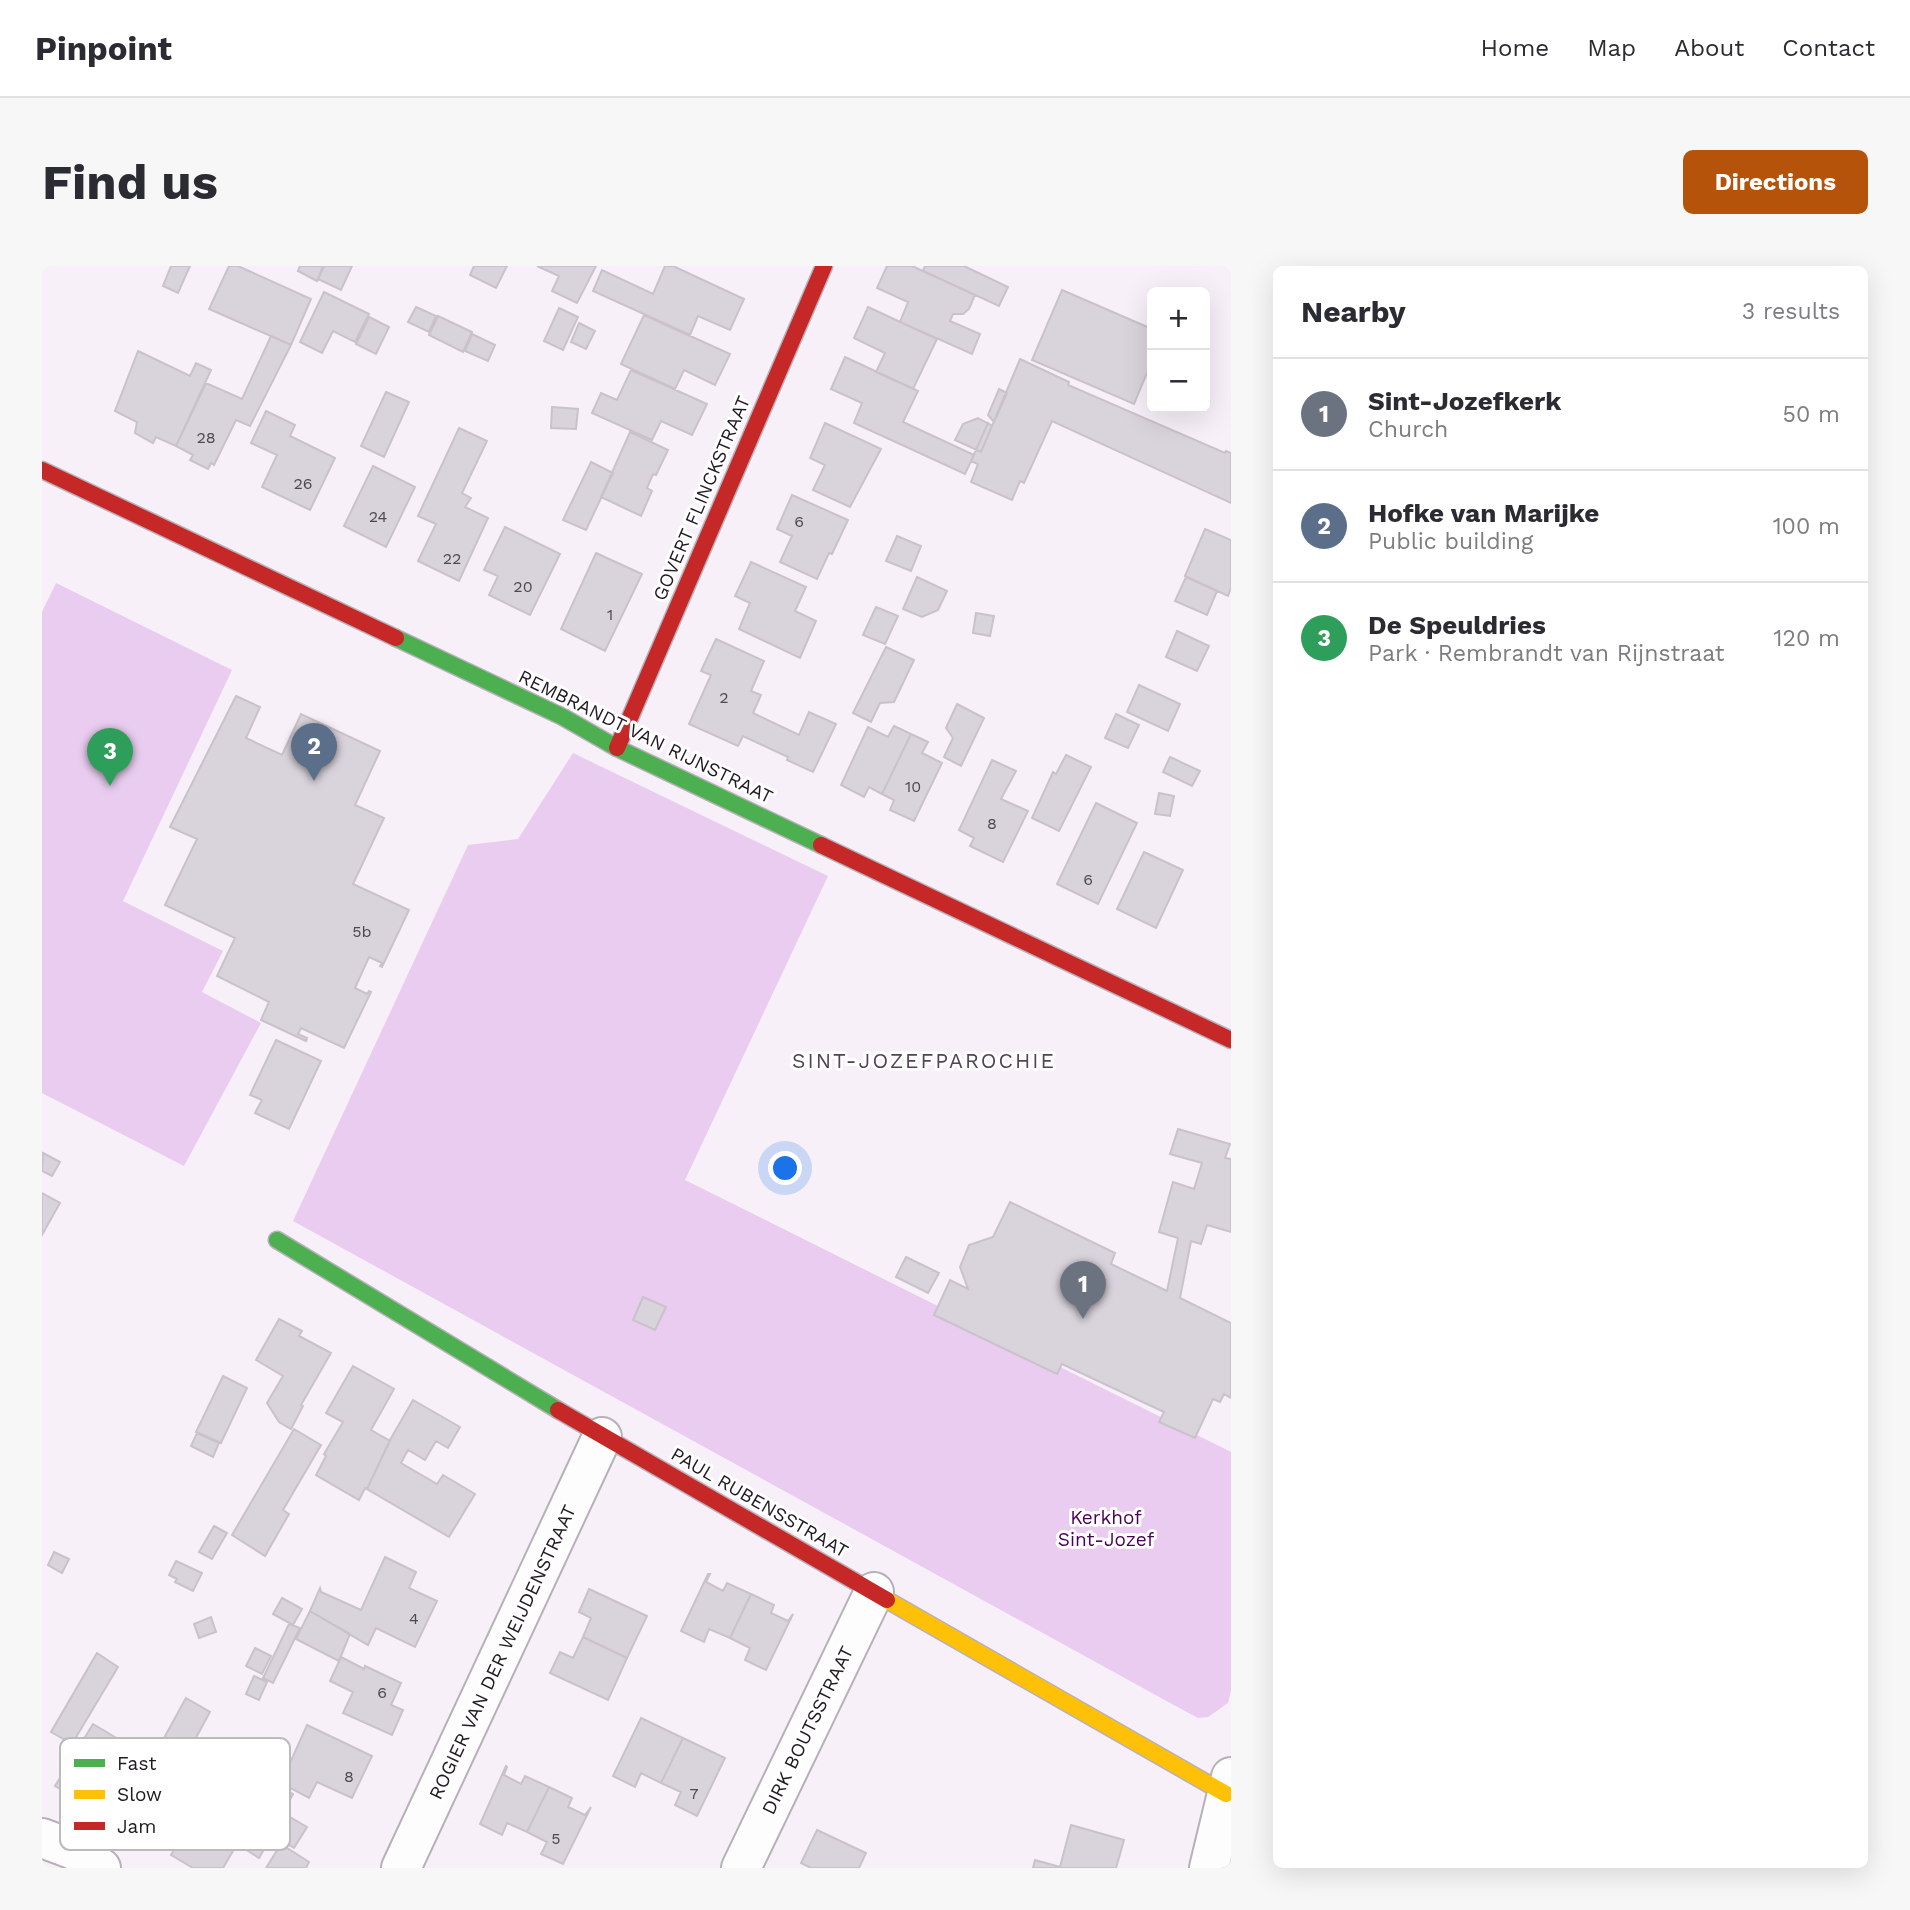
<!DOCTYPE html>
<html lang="en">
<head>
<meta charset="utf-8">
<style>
	body { margin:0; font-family:"Work Sans",sans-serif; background:#f7f7f7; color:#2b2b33 }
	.controls { position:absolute; right:21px; top:21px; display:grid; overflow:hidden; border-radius:10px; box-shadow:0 7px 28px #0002 }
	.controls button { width:63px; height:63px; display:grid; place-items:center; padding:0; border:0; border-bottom:2px solid #e1e1e2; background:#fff; color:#2b2b33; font:35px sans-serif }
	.you { position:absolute; left:744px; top:903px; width:24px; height:24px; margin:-18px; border:5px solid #fff; border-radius:50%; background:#1a73e8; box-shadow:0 0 0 10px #1a73e833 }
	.badge { display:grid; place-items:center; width:46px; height:46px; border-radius:50%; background:#b45309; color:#fff; font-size:23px; font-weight:700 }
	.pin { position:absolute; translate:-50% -58px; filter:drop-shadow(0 2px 4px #0008) }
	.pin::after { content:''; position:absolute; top:37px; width:24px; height:21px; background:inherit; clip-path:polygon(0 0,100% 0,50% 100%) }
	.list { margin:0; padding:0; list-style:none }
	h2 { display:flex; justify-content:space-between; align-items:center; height:91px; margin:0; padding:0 28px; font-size:30px }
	h2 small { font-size:23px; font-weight:400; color:#7c7c81 }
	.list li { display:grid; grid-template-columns:46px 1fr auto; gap:21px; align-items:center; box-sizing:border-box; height:112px; padding:0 28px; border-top:2px solid #e1e1e2 }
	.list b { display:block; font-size:26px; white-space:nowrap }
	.list p { margin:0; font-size:23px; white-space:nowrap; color:#7c7c81 }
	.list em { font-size:23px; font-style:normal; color:#7c7c81 }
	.map { position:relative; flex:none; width:1189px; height:1602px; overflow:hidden; border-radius:10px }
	header { display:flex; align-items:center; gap:42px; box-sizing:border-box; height:98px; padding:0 35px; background:#fff; border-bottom:2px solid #e1e1e2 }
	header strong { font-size:33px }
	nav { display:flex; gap:38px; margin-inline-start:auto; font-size:24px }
	.intro { display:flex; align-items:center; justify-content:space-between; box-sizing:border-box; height:168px; padding:0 42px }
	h1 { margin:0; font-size:49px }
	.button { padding:18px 32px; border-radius:10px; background:#b45309; color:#fff; font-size:24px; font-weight:700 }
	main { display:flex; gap:42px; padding:0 42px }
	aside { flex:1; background:#fff; border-radius:10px; box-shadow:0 7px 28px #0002 }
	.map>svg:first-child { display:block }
	.green { fill:#e9ccef }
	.building { fill:#d9d3db; stroke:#c9c2cb; stroke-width:2 }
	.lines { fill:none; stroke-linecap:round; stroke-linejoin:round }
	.street-casing { stroke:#b7b0b8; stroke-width:42 }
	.fast-casing { stroke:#b7b0b8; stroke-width:19 }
	.slow-casing { stroke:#b7b0b8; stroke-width:19 }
	.jam-casing { stroke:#b7b0b8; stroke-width:19 }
	.street { stroke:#fefdfe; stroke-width:38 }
	.fast { stroke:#4caf50; stroke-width:16 }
	.slow { stroke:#ffc107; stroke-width:16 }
	.jam { stroke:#c62828; stroke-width:16 }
	.labels { text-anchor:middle; stroke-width:6; stroke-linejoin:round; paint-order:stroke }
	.number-label { font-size:16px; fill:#4e4850 }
	.street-label { font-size:19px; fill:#201922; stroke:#fff }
	.park-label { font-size:19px; fill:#490056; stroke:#fff }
	.neighbourhood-label { font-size:21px; letter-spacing:2px; fill:#544357; stroke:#fff }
	.key { fill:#fff; stroke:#bcbabd; stroke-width:2 }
	.key-label { font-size:19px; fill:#201922 }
</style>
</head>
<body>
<header>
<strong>Pinpoint</strong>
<nav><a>Home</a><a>Map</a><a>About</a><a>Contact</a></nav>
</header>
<div class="intro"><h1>Find us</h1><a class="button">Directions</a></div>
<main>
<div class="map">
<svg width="1189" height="1602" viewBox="0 0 1189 1602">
	<rect width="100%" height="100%" fill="#f7f0f8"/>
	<path class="green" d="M14,317L190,404L81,635L181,685L160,726L219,757L142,900L0,827V346Z
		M531,487L786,610L643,914L1189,1186V1424L1186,1437L1166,1451L1156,1452L1130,1438L251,955L426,579L476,573Z"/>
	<path class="building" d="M129,0H148L136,27L121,20Z
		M187,0H196L269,33L249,79L167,43Z
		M258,0H281L275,15L256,5Z
		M282,0H310L299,24L276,13Z
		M432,0H465L454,22L428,9Z
		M495,0H554L535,37L510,25L517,10Z
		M623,0H631L702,33L688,64L656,50L648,69L551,25L560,4L611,28Z
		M845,0H870L933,29L927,43L921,48H911L908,55L938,68L930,88L858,56L866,36L835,22Z
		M883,0H922L966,21L957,40L881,5Z
		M1020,24L1110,63V95L1092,138L990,94Z
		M282,26L327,48L313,76L291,65L280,87L258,76Z
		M374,41L394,50L387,66L366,56Z
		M826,41L895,73L871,123L834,106L843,87L812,72Z
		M517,42L536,51L521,84L502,75Z
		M602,49L688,88L673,119L642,104L633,123L579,98Z
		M396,50L430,66L421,86L387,69Z
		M327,51L347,61L334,88L314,78Z
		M537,57L553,65L544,83L529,76Z
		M430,68L453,79L446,95L423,85Z
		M229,70L249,79L208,160L194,154L172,199L169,197L166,203L148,194L151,189L134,180L164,117L200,133Z
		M96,85L148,110L154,97L169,104L134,180L114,171L111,177L93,167L95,156L73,145Z
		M803,91L876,125L861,156L932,189L923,208L812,157L820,137L789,123Z
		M978,93L1027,116L1026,119L1183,187L1184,185L1189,187V237L1010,155L982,217L978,215L970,234L929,216L936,198L929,195L946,157L950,160Z
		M589,104L665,138L650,169L619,155L610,174L550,147L559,127L575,134Z
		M957,123L965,127L952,156L946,149Z
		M344,126L367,136L342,191L319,180Z
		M510,141L536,143L534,163L509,162Z
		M224,145L253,159L248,170L293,192L268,244L220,221L235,189L209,177Z
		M936,152L950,160L939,186L913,174L921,158Z
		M783,157L839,183L808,241L771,224L783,199L768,192Z
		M417,162L445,175L420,227L429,232L423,241L446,252L417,315L376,295L394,258L376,250Z
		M588,166L626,184L614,209L611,208L605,222L610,225L599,250L559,231Z
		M549,196L571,207L544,264L521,254Z
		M331,200L373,221L344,281L302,260Z
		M750,229L806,254L790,288L787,287L775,313L738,296L750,270L735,263Z
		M463,261L518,288L488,349L447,329L456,310L442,304Z
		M1163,263L1189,274V322L1186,330L1143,310Z
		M855,270L879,280L869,305L844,295Z
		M554,287L600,308L563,385L519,363Z
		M709,296L764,321L753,345L774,355L758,392L697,363L708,337L693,330Z
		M875,311L905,325L896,344L880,351L861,343Z
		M1144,311L1175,325L1165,349L1133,335Z
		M834,341L856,350L843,378L821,369Z
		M934,347L952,350L948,370L931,367Z
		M1135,365L1167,380L1155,405L1124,391Z
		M674,373L722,395L709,425L719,429L711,447L757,469L767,446L794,458L771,506L745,494L746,491L701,470L696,480L647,458L669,409L659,405Z
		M844,381L872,394L852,436L838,437L829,456L811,447Z
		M1097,419L1138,438L1126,465L1085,446Z
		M194,430L218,441L204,472L240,489L259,448L338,485L313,539L342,552L311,618L367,644L340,701L338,700L340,697L327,691L313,722L325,728L327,725L329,726L302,782L259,762L256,768L265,772L264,775L219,754L227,736L175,710L193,672L123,639L155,573L128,561Z
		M915,438L942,452L919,500L902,491L911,472L904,462Z
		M1074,448L1097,459L1086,482L1063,472Z
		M852,460L869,468L840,528L827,521L822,531L799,519L826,461L846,471Z
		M869,468L886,476L880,487L900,497L872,555L848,544L852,534L840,528Z
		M1024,489L1049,501L1017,565L990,552L1011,506L1014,508Z
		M1128,491L1158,505L1150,520L1121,506Z
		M950,494L974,505L959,533L986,545L961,596L928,580L932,572L917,564Z
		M1117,527L1132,530L1128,550L1113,548Z
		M1054,537L1095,557L1056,638L1015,618Z
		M1102,586L1141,604L1114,662L1075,643Z
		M234,774L279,795L247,863L213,847L220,834L208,829Z
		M1136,863L1188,878L1183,892L1189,893V966L1165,959L1159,978L1149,975L1138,1032L1189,1057V1132L1182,1128L1178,1136L1171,1133L1153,1172L1117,1156L1122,1146L1020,1098L1015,1108L892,1049L908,1014L926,1023L918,1001L927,979L951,971L968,936L1073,987L1069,998L1125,1025L1136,972L1117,966L1131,916L1152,923L1160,897L1128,888Z
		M1,887L18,896L10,910L0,905Z
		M0,927L18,937L0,969Z
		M864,991L897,1007L886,1027L854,1011Z
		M601,1031L624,1041L613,1064L591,1054Z
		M237,1053L260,1065L257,1070L289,1087L259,1139L261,1140L249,1163L237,1156L225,1137L241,1110L214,1094Z
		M311,1100L352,1123L329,1164L348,1175L325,1223L323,1222L317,1234L274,1209L284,1190L282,1188L301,1156L284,1147Z
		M181,1110L205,1122L179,1177L154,1166Z
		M371,1134L418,1161L406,1182L394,1175L383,1194L366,1184L359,1197L395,1218L401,1209L433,1228L407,1271L325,1223L348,1174Z
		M252,1163L279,1179L241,1244L247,1248L223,1290L190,1269Z
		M155,1167L177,1177L171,1191L149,1180Z
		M172,1260L185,1267L170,1293L157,1286Z
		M12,1286L27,1293L20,1307L6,1299Z
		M343,1291L374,1306L367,1322L395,1335L373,1381L334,1362L326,1379L268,1345L278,1322L279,1326L319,1344Z
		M134,1295L160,1307L151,1325L133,1316L135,1313L127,1309Z
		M666,1308H668L664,1316L681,1325L685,1317L709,1328L688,1372L667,1363L662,1376L639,1365Z
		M547,1323L605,1350L585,1392L541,1371L549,1352L537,1346Z
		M709,1328L732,1339L729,1347L746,1355L751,1348L724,1404L703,1394L708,1382L688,1372Z
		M240,1332L260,1343L251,1359L231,1348Z
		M268,1345L308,1368L297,1395L254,1373Z
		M169,1351L174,1366L157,1372L152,1358Z
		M247,1358L258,1362L231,1417L221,1412Z
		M541,1371L585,1392L566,1434L508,1407L518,1386L531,1392Z
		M213,1382L229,1390L220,1408L204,1400Z
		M55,1387L76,1401L30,1478L9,1466Z
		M299,1391L322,1403L323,1400L359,1417L349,1439L361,1444L350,1469L301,1447L311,1426L288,1415Z
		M212,1410L225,1416L217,1434L204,1428Z
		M144,1432L168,1446L136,1505L111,1492Z
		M599,1452L641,1472L619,1517L599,1507L593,1521L571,1510Z
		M51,1458L83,1477L46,1540L13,1520Z
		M265,1459L330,1490L310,1532L275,1516L267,1532L239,1517Z
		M641,1472L683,1492L655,1550L633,1539L639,1526L619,1517Z
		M464,1500L465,1501L462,1509L479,1518L483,1510L507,1521L485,1566L465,1557L460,1569L438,1558Z
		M206,1501L251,1528L244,1541L246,1542L217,1592L195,1578L181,1602H151L129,1589L153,1547L176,1560L202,1516L198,1514Z
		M507,1521L530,1532L526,1541L543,1549L549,1541L521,1598L499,1588L505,1576L485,1566Z
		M248,1551L265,1561L252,1582L235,1572Z
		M1029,1559L1082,1574L1074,1602H991L993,1594L1018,1601Z
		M775,1564L824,1587L817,1602H769L759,1597Z
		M239,1578L267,1596L264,1602H224Z"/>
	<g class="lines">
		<g class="street-casing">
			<path id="street" d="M0,1572L32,1584L59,1602
				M359,1602L560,1171
				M699,1602L832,1326
				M1167,1602L1189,1511"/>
		</g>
		<g class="fast-casing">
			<path id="fast" d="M354,372L521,451L575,482L779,579
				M235,974L516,1144"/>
		</g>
		<g class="slow-casing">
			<path id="slow" d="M845,1334L1184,1528"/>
		</g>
		<g class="jam-casing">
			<path id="jam" d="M0,204L354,372
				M575,482L782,0
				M779,579L1189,774
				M516,1144L845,1334"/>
		</g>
		<use href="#street" class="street"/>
		<use href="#fast" class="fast"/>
		<use href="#slow" class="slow"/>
		<use href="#jam" class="jam"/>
	</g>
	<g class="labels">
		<g class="number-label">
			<text x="164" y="177">28</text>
			<text x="261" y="223">26</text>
			<text x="336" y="256">24</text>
			<text x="757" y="261">6</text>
			<text x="410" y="298">22</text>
			<text x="481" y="326">20</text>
			<text x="568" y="354">1</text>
			<text x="682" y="437">2</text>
			<text x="871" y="526">10</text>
			<text x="950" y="563">8</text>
			<text x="1046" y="619">6</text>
			<text x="320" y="671">5b</text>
			<text x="372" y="1358">4</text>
			<text x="340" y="1432">6</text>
			<text x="307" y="1516">8</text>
			<text x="652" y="1533">7</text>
			<text x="514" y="1578">5</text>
		</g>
		<g class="street-label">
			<text transform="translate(659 232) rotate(-67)" y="7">GOVERT FLINCKSTRAAT</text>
			<text transform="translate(604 470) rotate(26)" y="7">REMBRANDT VAN RIJNSTRAAT</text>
			<text transform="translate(718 1236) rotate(30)" y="7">PAUL RUBENSSTRAAT</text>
			<text transform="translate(460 1386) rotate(-65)" y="7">ROGIER VAN DER WEIJDENSTRAAT</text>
			<text transform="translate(765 1464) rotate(-64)" y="7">DIRK BOUTSSTRAAT</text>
		</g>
		<g class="park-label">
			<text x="1064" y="1258">Kerkhof<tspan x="1064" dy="22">Sint-Jozef</tspan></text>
		</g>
		<g class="neighbourhood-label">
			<text x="882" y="802">SINT-JOZEFPAROCHIE</text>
		</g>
	</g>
	<rect x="18" y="1472" width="230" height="112" rx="10" class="key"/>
	<rect x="32" y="1493" width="31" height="8" fill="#4caf50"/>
	<rect x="32" y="1524" width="31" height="9" fill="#ffc107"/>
	<rect x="32" y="1556" width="31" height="8" fill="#c62828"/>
	<g class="key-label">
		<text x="75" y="1504">Fast</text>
		<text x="75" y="1535">Slow</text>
		<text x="75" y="1567">Jam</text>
	</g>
</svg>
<div class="controls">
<button>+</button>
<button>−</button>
</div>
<div class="you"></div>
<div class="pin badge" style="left:1041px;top:1053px;background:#6b7280">1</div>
<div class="pin badge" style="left:272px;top:515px;background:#5c6f8a">2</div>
<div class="pin badge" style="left:68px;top:520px;background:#2e9e5b">3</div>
</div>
<aside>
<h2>Nearby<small>3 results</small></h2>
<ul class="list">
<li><span class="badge" style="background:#6b7280">1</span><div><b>Sint-Jozefkerk</b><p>Church</p></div><em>50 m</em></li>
<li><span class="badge" style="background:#5c6f8a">2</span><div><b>Hofke van Marijke</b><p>Public building</p></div><em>100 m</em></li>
<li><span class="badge" style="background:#2e9e5b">3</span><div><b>De Speuldries</b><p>Park · Rembrandt van Rijnstraat</p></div><em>120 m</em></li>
</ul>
</aside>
</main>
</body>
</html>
